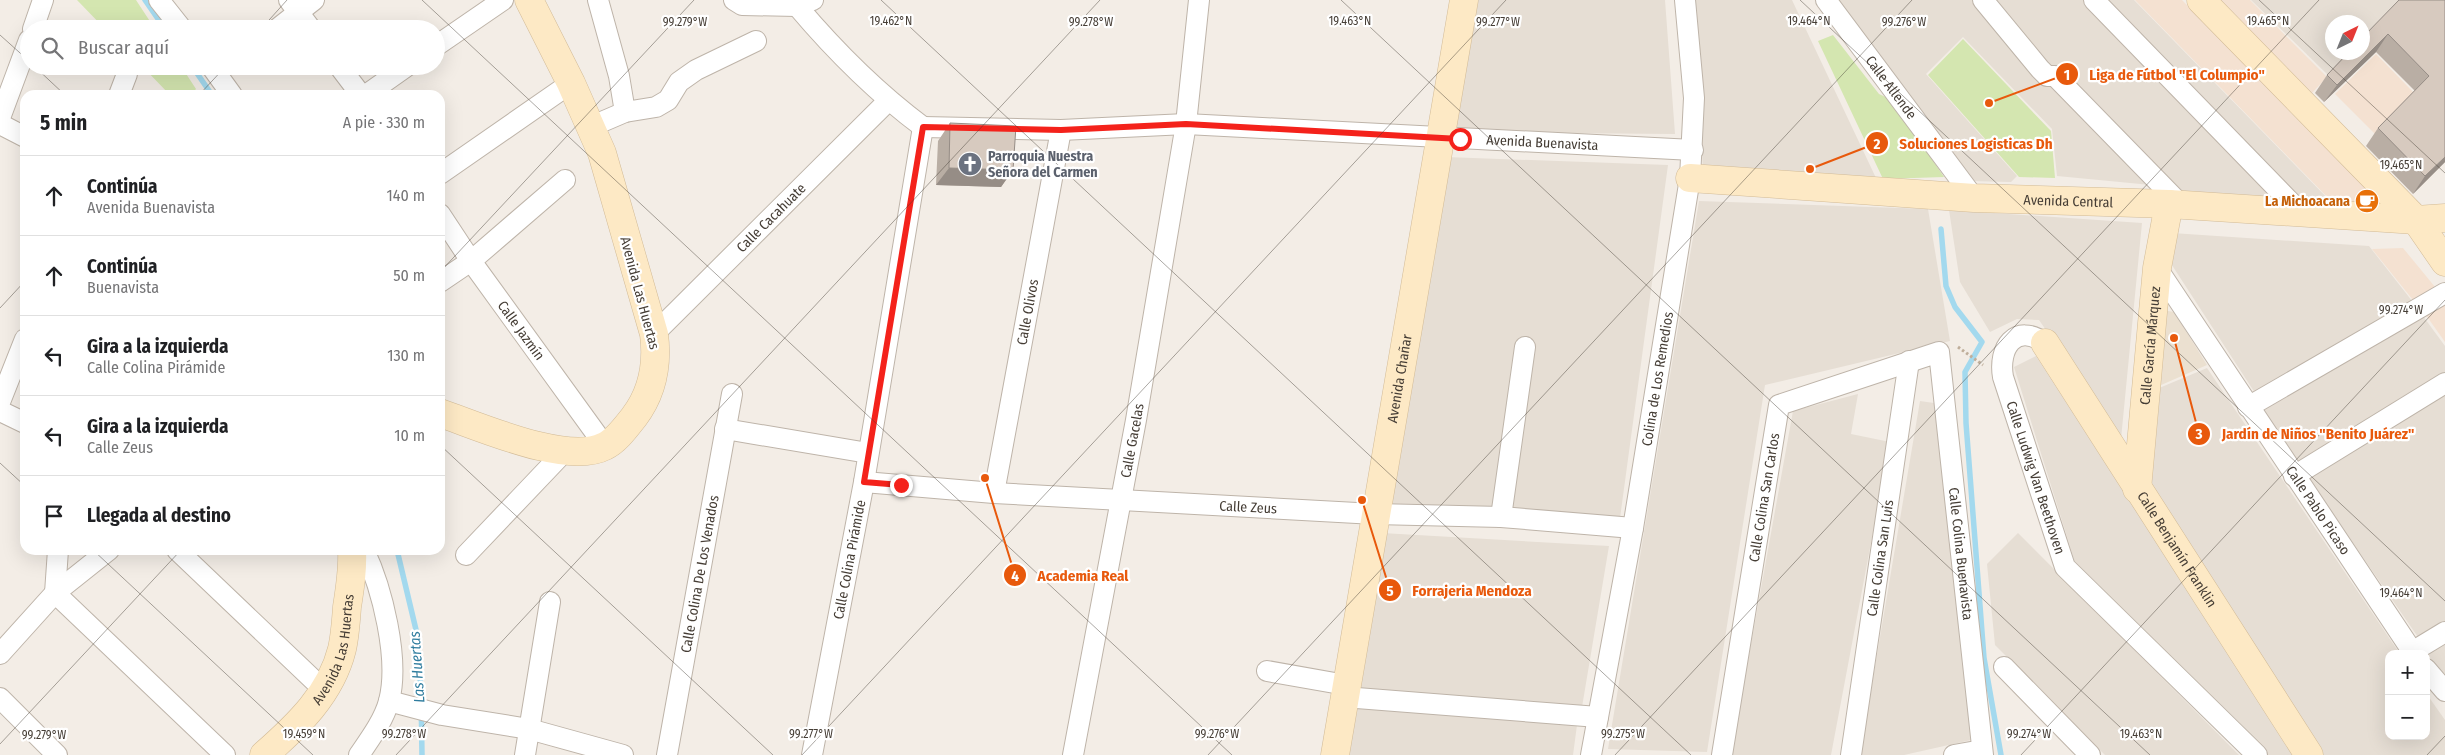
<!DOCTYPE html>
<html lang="es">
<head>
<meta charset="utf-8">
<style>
	body { margin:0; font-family:"Fira Sans Condensed",sans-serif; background:#f2f2f2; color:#202124 }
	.controls { position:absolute; right:15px; bottom:15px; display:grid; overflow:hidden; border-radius:10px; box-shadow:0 5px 20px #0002 }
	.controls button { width:45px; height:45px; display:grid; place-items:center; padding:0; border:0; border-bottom:1px solid #e0e0e0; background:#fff; color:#202124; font:25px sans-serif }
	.compass { position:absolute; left:2325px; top:15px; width:45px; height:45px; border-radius:50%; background:#fff; box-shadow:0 5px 20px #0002; rotate:43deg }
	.stop { position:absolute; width:15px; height:15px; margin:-11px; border:4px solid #f4221b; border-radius:50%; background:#fff }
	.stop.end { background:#f4221b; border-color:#fff; box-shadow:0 1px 5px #0008 }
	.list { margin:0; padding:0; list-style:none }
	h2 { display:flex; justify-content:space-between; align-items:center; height:65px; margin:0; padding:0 20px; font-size:21px }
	h2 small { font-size:16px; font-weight:400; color:#757577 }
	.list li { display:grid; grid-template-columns:32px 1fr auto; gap:15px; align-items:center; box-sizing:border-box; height:80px; padding:0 20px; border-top:1px solid #e0e0e0 }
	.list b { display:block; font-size:19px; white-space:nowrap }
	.list p { margin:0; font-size:16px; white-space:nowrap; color:#757577 }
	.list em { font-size:16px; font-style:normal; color:#757577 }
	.icon { flex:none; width:28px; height:28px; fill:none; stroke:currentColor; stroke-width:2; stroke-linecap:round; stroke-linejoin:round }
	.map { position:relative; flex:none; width:2445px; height:755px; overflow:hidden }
	.search { position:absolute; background:#fff; box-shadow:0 5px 20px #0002; left:20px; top:20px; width:425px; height:55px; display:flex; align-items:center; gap:12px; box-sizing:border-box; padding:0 18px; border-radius:28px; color:#757577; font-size:19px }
	.panel { position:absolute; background:#fff; box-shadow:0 5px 20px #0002; left:20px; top:90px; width:425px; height:465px; border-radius:15px }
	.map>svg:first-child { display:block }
	.residential { fill:#e6ded4 }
	.commercial { fill:#f4e1d1 }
	.education { fill:#ebe0d0 }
	.green { fill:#d4e6b0 }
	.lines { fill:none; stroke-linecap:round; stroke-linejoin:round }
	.stream { stroke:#a3d9ee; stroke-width:5.5 }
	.street-casing { stroke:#beb4a9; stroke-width:22 }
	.secondary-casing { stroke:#d2bb97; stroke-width:29 }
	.path { stroke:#bfae9a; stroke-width:3; stroke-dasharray:2.5 2.5; stroke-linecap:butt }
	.street { stroke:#fff; stroke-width:20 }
	.secondary { stroke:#fde9c5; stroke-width:28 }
	.wall { fill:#b9aea4 }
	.shaded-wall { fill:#968d86 }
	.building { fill:#d7cabf; stroke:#968d86 }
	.route { stroke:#f4221b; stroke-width:6 }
	.ticks { fill:none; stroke:#453d35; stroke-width:1; stroke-opacity:0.45 }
	.labels { text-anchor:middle; stroke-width:4.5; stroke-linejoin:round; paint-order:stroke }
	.street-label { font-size:14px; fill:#453d35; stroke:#fff }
	.worship-label { font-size:14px; font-weight:bold; fill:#5b616d; stroke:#fff; text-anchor:start }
	.food-label { font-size:14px; font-weight:bold; fill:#c56008; stroke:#fff; text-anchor:end }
	.water-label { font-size:15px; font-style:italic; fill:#2e7c9e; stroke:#fff }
	.ticks-label { font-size:12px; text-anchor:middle; fill:#453d35; stroke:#fff; stroke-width:4.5; stroke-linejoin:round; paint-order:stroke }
	.leader { fill:none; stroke:#e8590c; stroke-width:2 }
	.callout-dot { fill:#e8590c; stroke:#fff; stroke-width:2 }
	.mark-label { font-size:15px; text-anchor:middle; font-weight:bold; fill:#fff }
	.callout-label { font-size:15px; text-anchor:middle; font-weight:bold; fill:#e8590c; stroke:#fff; stroke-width:4.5; stroke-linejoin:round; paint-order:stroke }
</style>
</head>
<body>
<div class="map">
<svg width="2445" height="755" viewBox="0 0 2445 755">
	<rect width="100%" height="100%" fill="#f3ede6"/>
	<path class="residential" d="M1472,0H1665L1675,134L1454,132Z
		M1695,0H1792L1876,178L1703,173Z
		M1833,0H1975L2054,78L2151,185L2057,176L2052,129L1963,37L1926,74L2017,176L2011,182L1968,181Z
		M1987,0H2085L2283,202L2176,193Z
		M2097,0H2134L2335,206H2296Z
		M2251,0H2400L2363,40L2362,22H2332V52L2351,53L2329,76Z
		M1446,157L1668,165L1620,518L1386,505Z
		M1699,201L1928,209L1950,341L1765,385L1707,752L1608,749Z
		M1949,210L2142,223L2121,439L2039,320L2017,319L1990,332L1960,282Z
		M2172,233L2369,246L2416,306L2257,396L2166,256Z
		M2420,312L2445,346V377L2298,466L2258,405Z
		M2036,356L2294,755H2267L2078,572L2014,367Z
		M2207,368L2400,654H2389V736H2426V693L2445,720V755H2323L2142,480L2152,391Z
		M2445,391V625L2420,640L2306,475Z
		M1858,394L1851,434L1890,442L1831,755H1731L1793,411Z
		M1920,401L1941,404L1971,740L1904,755H1860Z
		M1382,533L1609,546L1582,707L1360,692Z
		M2018,533L2239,755H2105L1995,645L1987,564Z
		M2445,638V675L2424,651Z
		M1354,707L1577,725L1573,755H1347Z"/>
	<path class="commercial" d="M2135,0H2182L2388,209L2337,207Z
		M2219,0H2250L2327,77L2312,93Z
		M2376,54L2415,94L2375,134L2335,94Z
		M2403,248L2440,293L2417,305L2372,249Z
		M2445,298V342L2423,311Z"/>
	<path class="education" d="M2162,310L2174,312L2207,365L2152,389Z"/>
	<path class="green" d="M77,0H136L155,29H105Z
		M1833,35L1879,94L1892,100L1944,177L1883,179L1818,41Z
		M1963,39L2051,131L2055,178L2019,177L1928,75Z
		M142,66H181L196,89L191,95H170Z"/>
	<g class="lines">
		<path class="stream" d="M145,0L165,29
			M192,66L212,95
			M1941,229L1946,286L1955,307L1982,342L1965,372L1966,423L1984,658L2001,755
			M397,550L417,634L421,692L422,755"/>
		<g class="street-casing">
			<g id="street">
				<path d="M159,0L182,29"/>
				<path d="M289,0L311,29"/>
				<path d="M598,0L619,76L625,112"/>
				<path d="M734,0L742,5L797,6L813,0"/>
				<path id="s1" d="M1826,0L1974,198"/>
				<path d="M1983,0L2040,69L2047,76H2055L2181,205"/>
				<path d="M2094,0L2300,212"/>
				<path d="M797,6C835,51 876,92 923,127"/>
				<path d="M33,29L43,0"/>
				<path d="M277,29L314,0"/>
				<path d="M436,46L503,0"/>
				<path d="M211,66L232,95"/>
				<path d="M339,66L361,95"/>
				<path d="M119,95L127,74"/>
				<path d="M366,95L407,66"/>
				<path d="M0,118L29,40"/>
				<path d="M0,124L25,137"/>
				<path d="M590,127L625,112L656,107L668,100L679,82L696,70L756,41"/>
				<path id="s2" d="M923,127L1061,130L1186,124L1693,150"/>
				<path d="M440,174L571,83"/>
				<path id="s3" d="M440,214L471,261L605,446"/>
				<path id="s4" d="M2157,268L2414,654"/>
				<path d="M440,282L471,261L565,180"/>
				<path id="s5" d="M654,334L888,101"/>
				<path id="s6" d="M2045,343C2015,322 1998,348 2003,377L2065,567L2257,755"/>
				<path d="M0,402L25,339"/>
				<path d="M2248,407L2445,293"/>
				<path d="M0,411L25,423"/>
				<path d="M725,429L868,453"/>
				<path d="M2294,476L2445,383"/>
				<path id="s7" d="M864,482L994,493L1375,514L1501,517L1633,528"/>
				<path id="s8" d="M994,493L1061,130"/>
				<path d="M1501,517L1525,347"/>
				<path d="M58,550L55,593L225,755"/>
				<path d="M177,550L324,690"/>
				<path d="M466,555L564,452"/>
				<path d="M2412,652L2445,632"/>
				<path d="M0,654L55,593L109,550"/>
				<path d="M2004,667L2090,755"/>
				<path d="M2426,669L2445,691"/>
				<path d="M1267,671L1346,685"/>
				<path d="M1344,697L1598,717"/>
				<path d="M0,698L57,755"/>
				<path d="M389,701L442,715L529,729L623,755"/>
				<path d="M359,755C370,739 384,720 389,701C400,659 382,588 364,550"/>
				<path d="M525,755L550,602"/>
				<path id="s9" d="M667,755L732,394"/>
				<path id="s10" d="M812,755L864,482L923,127"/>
				<path id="s11" d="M1073,755L1136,420L1186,124L1199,0"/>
				<path id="s12" d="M1591,755L1633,528L1690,178L1694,98L1685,0"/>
				<path id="s13" d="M1722,755L1779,405L1939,352L1983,755"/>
				<path id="s14" d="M1851,755L1909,361"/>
				<path d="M1954,755L1982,750"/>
			</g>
		</g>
		<g class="secondary-casing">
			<g id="secondary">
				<path d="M2201,0L2416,220L2445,262"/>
				<path id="s15" d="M1690,178L1974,198L2169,204L2416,220L2445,218"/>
				<path id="s16" d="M2045,343L2309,755"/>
				<path d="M440,413C479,426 567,466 605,446C616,441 626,427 634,417C653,392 658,365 654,334L602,153L571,83L529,0"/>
				<path id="s17" d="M2137,489L2157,268L2169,204"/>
				<path id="s18" d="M264,755C297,726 331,694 342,649C345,636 346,621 347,607C350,588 353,569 352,550"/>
				<path id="s19" d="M1335,755L1464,0"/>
			</g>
		</g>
		<path class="path" d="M1958,347L1983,365"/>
		<use href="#street" class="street"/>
		<use href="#secondary" class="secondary"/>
	</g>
	<path class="wall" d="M2445,0V162L2413,194L2366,146L2378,128L2415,91L2376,52L2324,102L2315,93L2327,75L2362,38Z
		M950,123L1013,170L1001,187L936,185L938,141Z"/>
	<path class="shaded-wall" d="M2388,34L2376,52L2324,102L2337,85Z
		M2445,157V162L2413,194L2425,176Z
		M949,168L1013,170L1001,187L936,185Z"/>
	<path class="building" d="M2399,0H2445V157L2425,176L2378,128L2429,76L2388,34L2337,85L2327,75L2349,52H2362V38Z
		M950,123L1016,126L1013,170L949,168Z"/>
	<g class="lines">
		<path class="route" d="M901,485L864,482L923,127L1061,130L1186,124L1460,139"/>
	</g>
	<path class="ticks" d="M422,0L1232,755M881,0L1691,755M1341,0L2150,755M1800,0L2445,601M2259,0L2445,173M261,29L287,0M0,35L29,61M34,66L65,95M199,95L226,66M440,272L694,0M0,308L25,281M440,445L773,755M0,463L25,486M93,550L313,755M0,744L181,550M396,755L1100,0M802,755L1506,0M1208,755L1912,0M1615,755L2319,0M2021,755L2445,300M2427,755L2445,736"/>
	<defs>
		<g id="church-disc" transform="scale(1.25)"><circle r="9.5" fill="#6b7280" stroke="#fff"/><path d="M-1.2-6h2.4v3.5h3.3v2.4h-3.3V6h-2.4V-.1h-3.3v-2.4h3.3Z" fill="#fff"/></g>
		<g id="cafe-disc" transform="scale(1.25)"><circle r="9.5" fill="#e8710a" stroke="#fff"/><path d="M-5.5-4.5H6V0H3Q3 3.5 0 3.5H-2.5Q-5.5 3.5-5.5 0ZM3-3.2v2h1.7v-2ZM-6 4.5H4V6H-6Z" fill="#fff"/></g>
	</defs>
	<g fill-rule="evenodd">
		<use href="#church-disc" x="970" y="164"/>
		<use href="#cafe-disc" x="2367" y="201"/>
	</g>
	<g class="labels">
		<g class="street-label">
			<text dy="5" stroke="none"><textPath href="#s1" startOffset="109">Calle Allende</textPath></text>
			<text dy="5" stroke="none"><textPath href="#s2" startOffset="620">Avenida Buenavista</textPath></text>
			<text dy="5" stroke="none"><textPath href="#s15" startOffset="379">Avenida Central</textPath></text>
			<text dy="5" stroke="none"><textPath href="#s5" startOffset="165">Calle Cacahuate</textPath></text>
			<text transform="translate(640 293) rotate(75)" y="5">Avenida Las Huertas</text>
			<text dy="5" stroke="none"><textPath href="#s8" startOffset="184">Calle Olivos</textPath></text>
			<text dy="5" stroke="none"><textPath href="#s3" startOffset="142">Calle Jazmín</textPath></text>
			<text dy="5" stroke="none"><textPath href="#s17" startOffset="144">Calle García Márquez</textPath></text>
			<text dy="5" stroke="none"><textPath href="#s19" startOffset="382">Avenida Chañar</textPath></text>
			<text dy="5" stroke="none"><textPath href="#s12" startOffset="382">Colina de Los Remedios</textPath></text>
			<text dy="5" stroke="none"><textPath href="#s11" startOffset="320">Calle Gacelas</textPath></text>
			<text dy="5" stroke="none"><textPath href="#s6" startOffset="181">Calle Ludwig Van Beethoven</textPath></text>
			<text dy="5" stroke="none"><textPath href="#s13" startOffset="261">Calle Colina San Carlos</textPath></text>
			<text dy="5" stroke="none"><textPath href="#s7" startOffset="385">Calle Zeus</textPath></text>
			<text dy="5" stroke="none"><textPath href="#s4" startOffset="291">Calle Pablo Picaso</textPath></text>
			<text dy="5" stroke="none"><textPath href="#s16" startOffset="245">Calle Benjamín Franklin</textPath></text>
			<text dy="5" stroke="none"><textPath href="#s13" startOffset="726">Calle Colina Buenavista</textPath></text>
			<text dy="5" stroke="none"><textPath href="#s14" startOffset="199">Calle Colina San Luis</textPath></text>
			<text dy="5" stroke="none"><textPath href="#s10" startOffset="199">Calle Colina Pirámide</textPath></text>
			<text dy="5" stroke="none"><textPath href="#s9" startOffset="184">Calle Colina De Los Venados</textPath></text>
			<text dy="5" stroke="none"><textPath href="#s18" startOffset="131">Avenida Las Huertas</textPath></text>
		</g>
		<g class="worship-label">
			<text x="988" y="161">Parroquia Nuestra<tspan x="988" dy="16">Señora del Carmen</tspan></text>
		</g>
		<g class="food-label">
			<text x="2350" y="206">La Michoacana</text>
		</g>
		<g class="water-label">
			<text transform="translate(417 667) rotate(-94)" y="5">Las Huertas</text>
		</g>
	</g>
	<g class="ticks-label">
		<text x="2268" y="25">19.465°N</text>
		<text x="891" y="25">19.462°N</text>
		<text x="1350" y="25">19.463°N</text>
		<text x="1809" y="25">19.464°N</text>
		<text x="685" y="26">99.279°W</text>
		<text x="1091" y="26">99.278°W</text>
		<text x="1498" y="26">99.277°W</text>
		<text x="1904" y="26">99.276°W</text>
		<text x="2401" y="169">19.465°N</text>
		<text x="2401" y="314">99.274°W</text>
		<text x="2401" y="597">19.464°N</text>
		<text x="404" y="738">99.278°W</text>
		<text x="811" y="738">99.277°W</text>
		<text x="1217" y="738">99.276°W</text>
		<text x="1623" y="738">99.275°W</text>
		<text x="2029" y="738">99.274°W</text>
		<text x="304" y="738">19.459°N</text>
		<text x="2141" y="738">19.463°N</text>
		<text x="44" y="739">99.279°W</text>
	</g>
	<path class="leader" d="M1989 103L2067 74M1810 169L1877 143M2174 338L2199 434M985 478L1015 575M1362 500L1390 590"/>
	<g class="callout-dot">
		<circle cx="1989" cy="103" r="5"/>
		<circle cx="1810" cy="169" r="5"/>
		<circle cx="2174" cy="338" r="5"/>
		<circle cx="985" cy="478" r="5"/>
		<circle cx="1362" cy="500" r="5"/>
		<circle cx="2067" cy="74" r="12"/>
		<circle cx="1877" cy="143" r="12"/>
		<circle cx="2199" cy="434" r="12"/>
		<circle cx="1015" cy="575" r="12"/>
		<circle cx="1390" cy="590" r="12"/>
	</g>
	<g class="mark-label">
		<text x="2067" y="80">1</text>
		<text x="1877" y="149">2</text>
		<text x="2199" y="439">3</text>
		<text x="1015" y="581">4</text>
		<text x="1390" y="596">5</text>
	</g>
	<g class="callout-label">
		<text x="2177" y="80">Liga de Fútbol "El Columpio"</text>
		<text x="1976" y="149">Soluciones Logisticas Dh</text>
		<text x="2318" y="439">Jardín de Niños "Benito Juárez"</text>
		<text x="1083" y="581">Academia Real</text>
		<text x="1472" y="596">Forrajeria Mendoza</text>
	</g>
</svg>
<div class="controls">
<button>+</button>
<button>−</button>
</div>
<svg class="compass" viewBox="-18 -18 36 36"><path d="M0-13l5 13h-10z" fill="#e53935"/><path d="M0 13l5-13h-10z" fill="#757577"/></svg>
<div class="stop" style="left:1460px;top:139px"></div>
<div class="stop end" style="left:901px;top:485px"></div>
<div class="search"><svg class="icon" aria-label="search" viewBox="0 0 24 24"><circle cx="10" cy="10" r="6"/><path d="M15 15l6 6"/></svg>Buscar aquí</div>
<section class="panel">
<h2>5 min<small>A pie · 330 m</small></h2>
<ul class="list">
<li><svg class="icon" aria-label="ahead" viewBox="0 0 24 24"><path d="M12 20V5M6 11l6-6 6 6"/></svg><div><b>Continúa</b><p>Avenida Buenavista</p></div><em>140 m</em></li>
<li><svg class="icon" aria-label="ahead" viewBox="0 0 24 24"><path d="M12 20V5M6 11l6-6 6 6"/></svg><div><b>Continúa</b><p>Buenavista</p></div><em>50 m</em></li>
<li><svg class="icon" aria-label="left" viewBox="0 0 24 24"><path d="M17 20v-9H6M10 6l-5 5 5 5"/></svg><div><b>Gira a la izquierda</b><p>Calle Colina Pirámide</p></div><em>130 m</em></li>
<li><svg class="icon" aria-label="left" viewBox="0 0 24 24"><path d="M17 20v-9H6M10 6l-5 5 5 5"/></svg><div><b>Gira a la izquierda</b><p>Calle Zeus</p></div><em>10 m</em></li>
<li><svg class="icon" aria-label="arrive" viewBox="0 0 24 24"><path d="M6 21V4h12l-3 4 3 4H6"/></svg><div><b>Llegada al destino</b></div></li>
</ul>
</section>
</div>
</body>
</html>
